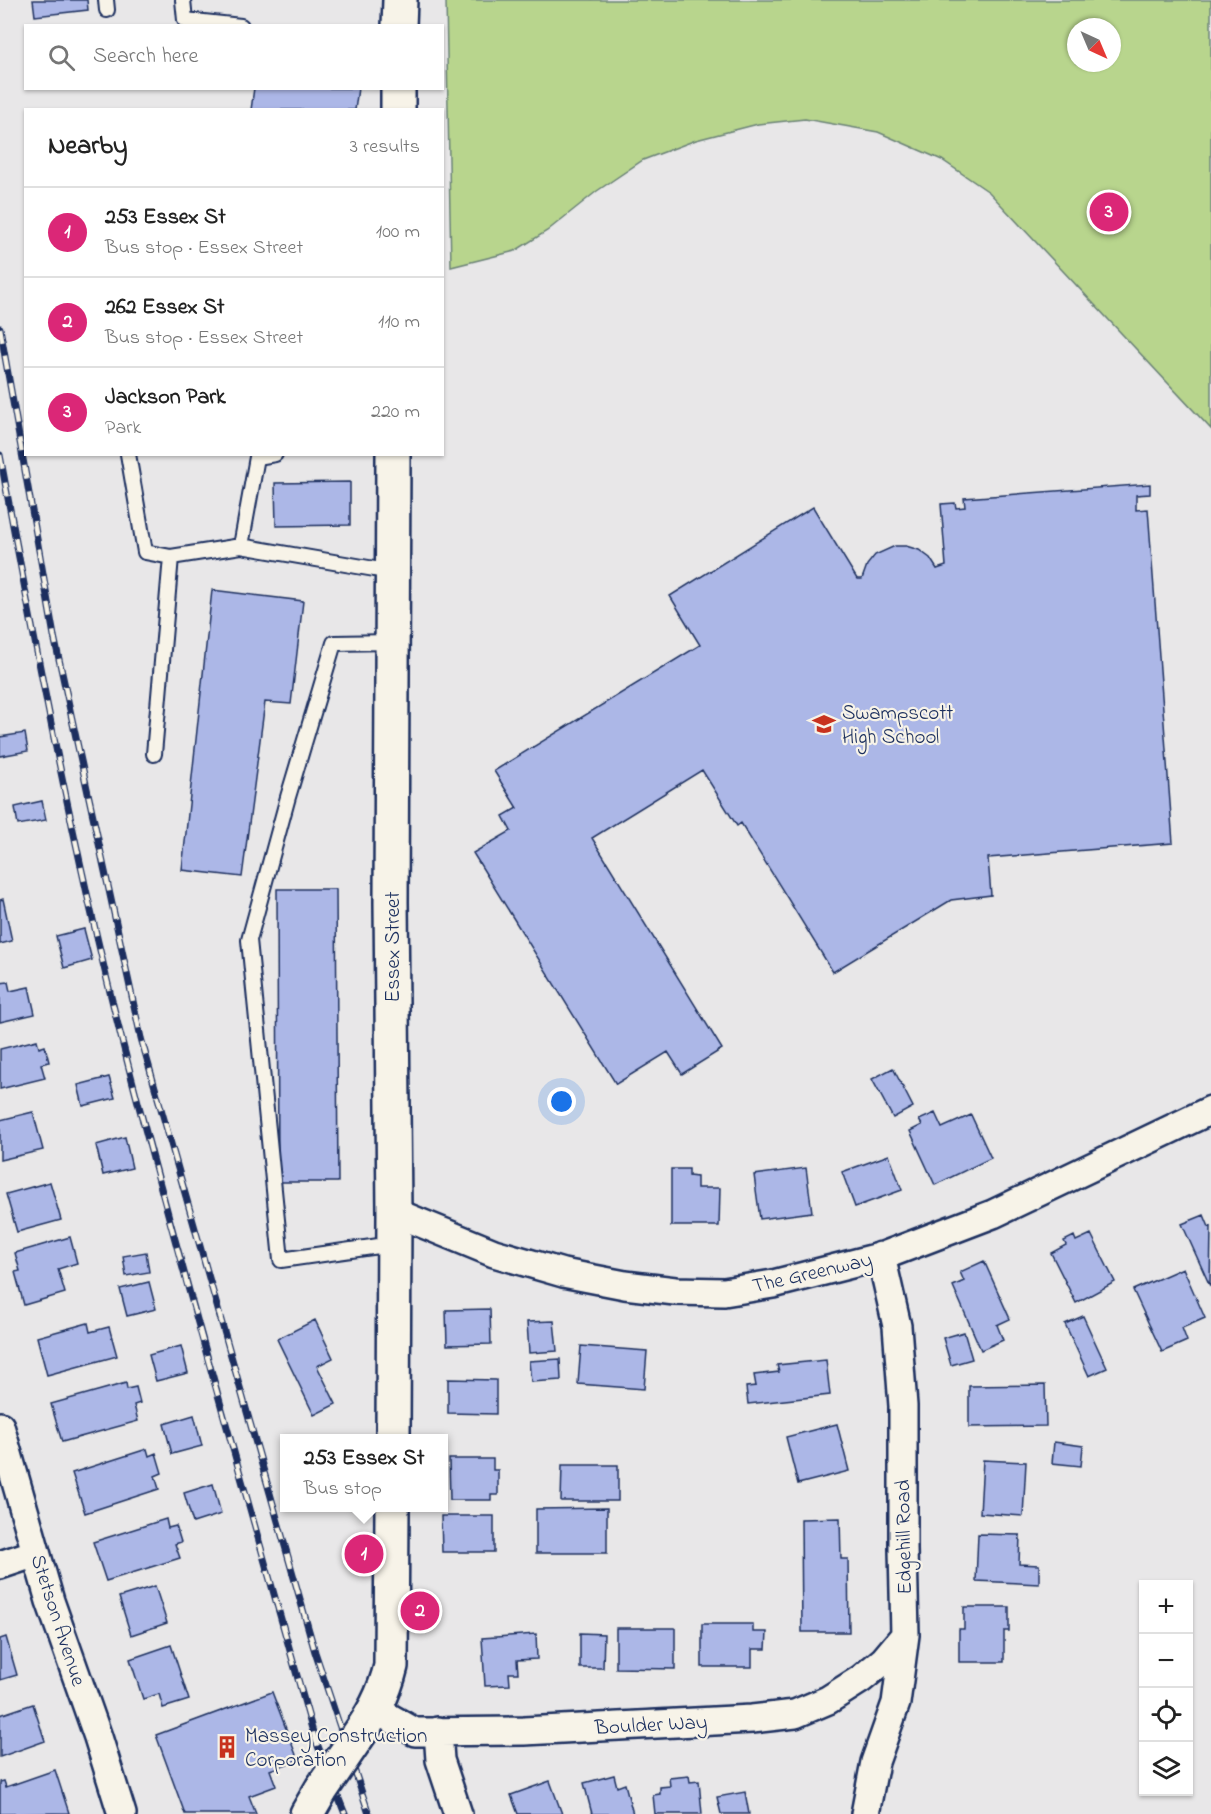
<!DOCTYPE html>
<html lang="en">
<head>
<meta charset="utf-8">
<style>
	body { margin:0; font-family:"Indie Flower",sans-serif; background:#f2f2f2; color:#222 }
	.controls { position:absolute; right:18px; bottom:18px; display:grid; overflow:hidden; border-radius:0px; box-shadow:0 2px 4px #0004 }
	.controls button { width:54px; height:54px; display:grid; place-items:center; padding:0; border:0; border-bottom:2px solid #e0e0e0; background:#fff; color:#222; font:30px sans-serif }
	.compass { position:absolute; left:1067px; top:18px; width:54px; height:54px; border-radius:50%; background:#fff; box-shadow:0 2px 4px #0004; rotate:136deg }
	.you { position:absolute; left:562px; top:1102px; width:21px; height:21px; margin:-15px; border:4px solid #fff; border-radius:50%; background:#1a73e8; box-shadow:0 0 0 9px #1a73e833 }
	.badge { display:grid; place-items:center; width:39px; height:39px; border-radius:50%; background:#db2777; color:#fff; font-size:20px; font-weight:700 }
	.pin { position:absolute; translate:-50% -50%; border:3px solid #fff; box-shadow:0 2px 6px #0006 }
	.popup { position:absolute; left:280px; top:1434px; width:168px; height:78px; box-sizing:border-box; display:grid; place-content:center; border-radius:0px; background:#fff; filter:drop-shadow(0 2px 4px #0005); font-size:20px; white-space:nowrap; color:#767676 }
	.popup b { font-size:22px; color:#222 }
	.popup::after { content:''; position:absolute; left:50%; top:100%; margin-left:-12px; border:12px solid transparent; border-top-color:#fff }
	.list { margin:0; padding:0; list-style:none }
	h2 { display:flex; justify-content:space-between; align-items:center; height:78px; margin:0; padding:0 24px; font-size:26px }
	h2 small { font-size:20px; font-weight:400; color:#767676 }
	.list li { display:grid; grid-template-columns:39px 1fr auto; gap:18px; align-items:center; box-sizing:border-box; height:90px; padding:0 24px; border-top:2px solid #e0e0e0 }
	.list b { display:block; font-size:22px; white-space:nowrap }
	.list p { margin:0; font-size:20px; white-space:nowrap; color:#767676 }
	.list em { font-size:20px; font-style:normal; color:#767676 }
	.icon { flex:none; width:33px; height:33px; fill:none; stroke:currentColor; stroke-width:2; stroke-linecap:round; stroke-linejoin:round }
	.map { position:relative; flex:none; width:1211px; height:1814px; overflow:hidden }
	.search { position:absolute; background:#fff; box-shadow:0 2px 4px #0004; left:24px; top:24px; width:420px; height:66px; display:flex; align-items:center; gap:15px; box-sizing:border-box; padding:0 21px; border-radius:0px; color:#767676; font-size:22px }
	.panel { position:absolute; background:#fff; box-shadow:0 2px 4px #0004; left:24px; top:108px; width:420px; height:348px; border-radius:0px }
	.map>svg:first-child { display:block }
	.green { fill:#b8d58d; stroke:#6a8276; stroke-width:1.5; fill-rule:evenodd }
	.building { fill:#acb7e7; stroke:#1b2f5e; stroke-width:1.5 }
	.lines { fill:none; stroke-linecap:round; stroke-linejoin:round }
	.lane-casing { stroke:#1b2f5e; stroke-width:18 }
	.street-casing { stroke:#1b2f5e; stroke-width:32 }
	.secondary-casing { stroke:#1b2f5e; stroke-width:38 }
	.lane { stroke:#f7f3e8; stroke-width:14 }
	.street { stroke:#f7f3e8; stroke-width:27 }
	.secondary { stroke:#f7f3e8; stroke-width:33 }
	.rail-casing { stroke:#1b2f5e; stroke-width:7 }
	.rail { stroke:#f7f3e8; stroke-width:4.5; stroke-dasharray:14; stroke-linecap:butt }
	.secondary-bridge-casing { stroke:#1b2f5e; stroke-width:38; stroke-linecap:butt }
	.secondary-bridge { stroke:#f7f3e8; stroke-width:33 }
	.labels { text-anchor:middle; stroke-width:4.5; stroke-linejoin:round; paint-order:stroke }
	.poi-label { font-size:21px; fill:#1b2f5e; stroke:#f7f3e8; text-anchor:start }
	.street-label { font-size:21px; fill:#1b2f5e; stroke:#f7f3e8 }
</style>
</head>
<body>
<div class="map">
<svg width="1211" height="1814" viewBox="0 0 1211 1814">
	<rect width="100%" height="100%" fill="#e8e7e8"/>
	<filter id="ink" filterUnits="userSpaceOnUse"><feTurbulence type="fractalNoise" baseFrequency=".0167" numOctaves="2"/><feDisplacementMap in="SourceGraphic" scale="12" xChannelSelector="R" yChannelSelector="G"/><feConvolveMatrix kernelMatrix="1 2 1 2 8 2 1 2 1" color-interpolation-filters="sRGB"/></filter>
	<g filter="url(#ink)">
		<path class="green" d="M446,0H1211V429L989,192L942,160L878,132L805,119L758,124L696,140L643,160L597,191L547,231L515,251L451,267ZM1076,27H1112V63H1076Z"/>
		<path class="building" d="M33,0H87L88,10L35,16Z
			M254,88H358L355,110H251Z
			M350,482V525L276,526L275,483Z
			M1150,484V494L1136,495V510L1148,509L1173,843L988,858L991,895L951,900L833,972L741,823L737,826L702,770L592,838L722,1049L682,1074L668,1052L616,1084L473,853L511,831L503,816L517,808L494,771L700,645L670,596L813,507L857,579H862L867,565L875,555L895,546H906L919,550L930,558L937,569L946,566L941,504L955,503L956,508L965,507L964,498Z
			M212,590L303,601L291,704L265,702L242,877L182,870Z
			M25,733L28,751L0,756V737Z
			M42,801L46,820L18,825L15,807Z
			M277,889H336L338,1182H278Z
			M3,899L12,941L0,944V900Z
			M84,929L92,960L64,968L56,936Z
			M8,982L10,991L29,987L35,1014L0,1022V983Z
			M37,1040L39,1048L45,1046L49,1062L41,1064L45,1078L0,1089V1049Z
			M893,1068L913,1107L893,1118L872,1079Z
			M109,1077L115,1098L83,1106L78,1085Z
			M33,1112L43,1150L0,1160V1120Z
			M935,1113L942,1128L971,1115L991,1158L935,1185L910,1131L922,1125L919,1120Z
			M125,1137L132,1168L103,1175L96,1145Z
			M889,1155L902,1190L855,1207L842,1172Z
			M806,1168L812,1212L760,1219L754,1175Z
			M671,1169H689V1176L697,1177V1188H720L719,1226H671Z
			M50,1182L61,1220L17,1232L6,1194Z
			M1204,1215L1209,1227L1211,1226L1210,1286L1182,1224Z
			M1091,1234L1115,1282L1076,1303L1051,1253L1066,1245L1064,1241L1074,1236L1076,1241Z
			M70,1237L77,1263L58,1269L65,1293L24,1305L15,1272L20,1271L15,1253Z
			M146,1252L149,1272L126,1276L123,1256Z
			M984,1261L1010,1319L997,1325L1003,1340L981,1350L953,1286L964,1281L960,1272Z
			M1183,1268L1205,1318L1182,1328L1187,1341L1162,1352L1133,1290Z
			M149,1282L156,1309L127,1316L120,1289Z
			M490,1309L491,1344L447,1345L446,1310Z
			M1083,1316L1107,1368L1089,1376L1065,1324Z
			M315,1320L333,1358L317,1366L336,1404L314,1415L277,1339Z
			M554,1321L557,1351L529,1353L527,1322Z
			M88,1323L90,1332L109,1327L117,1356L47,1375L37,1337Z
			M964,1332L972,1359L951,1365L943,1338Z
			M181,1346L188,1373L156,1381L149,1355Z
			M581,1346L647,1351L644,1389L578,1384Z
			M560,1359L561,1380L531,1382L529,1361Z
			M826,1360L830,1395L748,1404L746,1387L756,1386L754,1375L779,1372L777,1365Z
			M448,1379L496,1380V1414L448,1413Z
			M126,1383L127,1389L136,1387L140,1403L134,1405L138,1421L62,1442L51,1404Z
			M1045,1385L1046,1426L969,1427V1386Z
			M194,1415L202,1446L172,1454L164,1424Z
			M837,1424L849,1471L798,1484L786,1437Z
			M1054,1442L1083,1446L1081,1466L1052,1463Z
			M147,1449L149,1456L156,1453L162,1473L155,1476L159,1489L85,1513L72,1473Z
			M449,1459H493V1470H498V1495H491V1500H450Z
			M983,1460L1026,1462L1023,1516L980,1513Z
			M562,1465H618V1501H561Z
			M213,1484L221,1514L193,1523L184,1493Z
			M607,1508V1553H536V1509Z
			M441,1516H494V1552H442Z
			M840,1518L841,1559H848L849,1632H802L801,1519Z
			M166,1519L168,1528L176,1526L181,1542L175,1544L180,1558L106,1581L93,1542Z
			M978,1534L1020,1535L1019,1564L1039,1565V1584L976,1581Z
			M155,1586L167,1623L131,1635L119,1597Z
			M964,1607H1009V1631H1004V1662H959V1629H964Z
			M702,1624H753V1632H767L766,1649H752V1667H702Z
			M616,1628H675V1669L616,1668Z
			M580,1633L604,1634L603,1668H580Z
			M536,1634L537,1659L517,1660L518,1673H509L510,1685L485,1686L482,1638Z
			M6,1637L17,1675L0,1680V1639Z
			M171,1645L189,1700L163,1708L159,1694L143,1699L130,1659Z
			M272,1692L298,1760L270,1770L276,1786L249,1796L256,1814H185L156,1735Z
			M33,1704L45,1741L0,1757V1715Z
			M55,1770L69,1813L0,1814V1782L4,1781L6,1787Z
			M614,1775L617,1787L625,1784L633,1814H592L584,1783Z
			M689,1776L690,1782L699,1781L702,1814H655L653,1795L660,1794V1787L670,1786L669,1778Z
			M550,1781L562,1814H518L511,1795Z
			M745,1792L749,1814H721L717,1797Z"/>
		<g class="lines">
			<g class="lane-casing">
				<path id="lane" d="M106,0L107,10
					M183,0L185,20L241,26
					M128,454L145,552L171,557
					M275,454L257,457L241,546L392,572
					M392,642L334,643L288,797L249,940L281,1260L393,1244
					M154,754L171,557L241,546"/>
			</g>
			<g class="street-casing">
				<path id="street" d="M394,1212L494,1253L563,1273L625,1285L675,1291L724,1292L773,1284L883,1256L993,1214L1211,1110
					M0,1426L50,1601L98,1737L122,1814
					M0,1565L36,1553
					M376,1710L415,1732L524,1731L752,1719L795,1714L828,1700L861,1679L884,1660L905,1635
					M438,1731L440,1760L458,1814
					M865,1814L875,1762L896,1703L905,1635L903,1549V1406L897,1326L881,1256"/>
			</g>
			<g class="secondary-casing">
				<path id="secondary" d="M399,26L400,0
					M398,110V88
					M393,1438L394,1212L391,902L393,454
					M355,1740C372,1716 384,1695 391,1666L392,1508
					M307,1814L321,1790"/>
			</g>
			<use href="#lane" class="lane"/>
			<use href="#street" class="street"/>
			<use href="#secondary" class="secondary"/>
			<g class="rail-casing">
				<path id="rail" d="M0,328L54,636L141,1038L315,1652L369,1814
					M0,455C38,662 77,868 130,1072C188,1294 252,1515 314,1736L345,1814"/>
			</g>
			<use href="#rail" class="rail"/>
			<g class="secondary-bridge-casing">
				<path id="secondary-bridge" d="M321,1790L355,1740"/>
			</g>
			<use href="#secondary-bridge" class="secondary-bridge"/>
		</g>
	</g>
	<defs>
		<g id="school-bare" transform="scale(1.8)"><path d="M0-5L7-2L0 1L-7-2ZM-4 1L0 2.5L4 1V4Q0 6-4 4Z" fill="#c8321e" stroke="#f7f3e8" stroke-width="2.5" paint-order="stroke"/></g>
		<g id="building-bare" transform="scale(1.8)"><path d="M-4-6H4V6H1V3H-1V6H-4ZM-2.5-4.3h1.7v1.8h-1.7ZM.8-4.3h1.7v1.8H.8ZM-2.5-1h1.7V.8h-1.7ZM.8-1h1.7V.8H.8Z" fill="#c8321e" stroke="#f7f3e8" stroke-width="2.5" paint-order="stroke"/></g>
	</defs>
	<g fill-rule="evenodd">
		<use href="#school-bare" x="824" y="724"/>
		<use href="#building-bare" x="227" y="1747"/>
	</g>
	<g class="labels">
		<g class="poi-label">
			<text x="842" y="719">Swampscott<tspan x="842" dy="24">High School</tspan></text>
			<text x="245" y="1742">Massey Construction<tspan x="245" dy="24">Corporation</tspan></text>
		</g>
		<g class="street-label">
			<text transform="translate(392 947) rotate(-90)" y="7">Essex Street</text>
			<text transform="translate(812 1272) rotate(-13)" y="7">The Greenway</text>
			<text transform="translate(903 1537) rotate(-91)" y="7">Edgehill Road</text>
			<text transform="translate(59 1620) rotate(72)" y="7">Stetson Avenue</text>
			<text transform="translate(651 1724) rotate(-3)" y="7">Boulder Way</text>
		</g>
	</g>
</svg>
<div class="controls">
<button>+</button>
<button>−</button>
<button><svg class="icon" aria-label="locate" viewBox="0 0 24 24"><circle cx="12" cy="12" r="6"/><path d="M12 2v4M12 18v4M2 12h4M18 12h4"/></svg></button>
<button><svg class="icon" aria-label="layers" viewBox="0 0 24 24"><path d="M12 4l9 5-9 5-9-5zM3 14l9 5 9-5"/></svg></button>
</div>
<svg class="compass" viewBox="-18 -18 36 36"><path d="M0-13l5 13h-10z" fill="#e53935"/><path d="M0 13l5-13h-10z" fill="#767676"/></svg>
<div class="you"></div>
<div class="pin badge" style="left:364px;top:1554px">1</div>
<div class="popup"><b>253 Essex St</b>Bus stop</div>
<div class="pin badge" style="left:420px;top:1611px">2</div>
<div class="pin badge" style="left:1109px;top:212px">3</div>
<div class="search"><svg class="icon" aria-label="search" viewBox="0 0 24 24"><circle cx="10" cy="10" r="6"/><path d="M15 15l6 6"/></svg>Search here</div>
<section class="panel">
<h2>Nearby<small>3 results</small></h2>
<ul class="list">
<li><span class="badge">1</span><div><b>253 Essex St</b><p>Bus stop · Essex Street</p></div><em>100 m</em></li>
<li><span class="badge">2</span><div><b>262 Essex St</b><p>Bus stop · Essex Street</p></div><em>110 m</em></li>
<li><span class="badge">3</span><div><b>Jackson Park</b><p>Park</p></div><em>220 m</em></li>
</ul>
</section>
</div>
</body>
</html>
